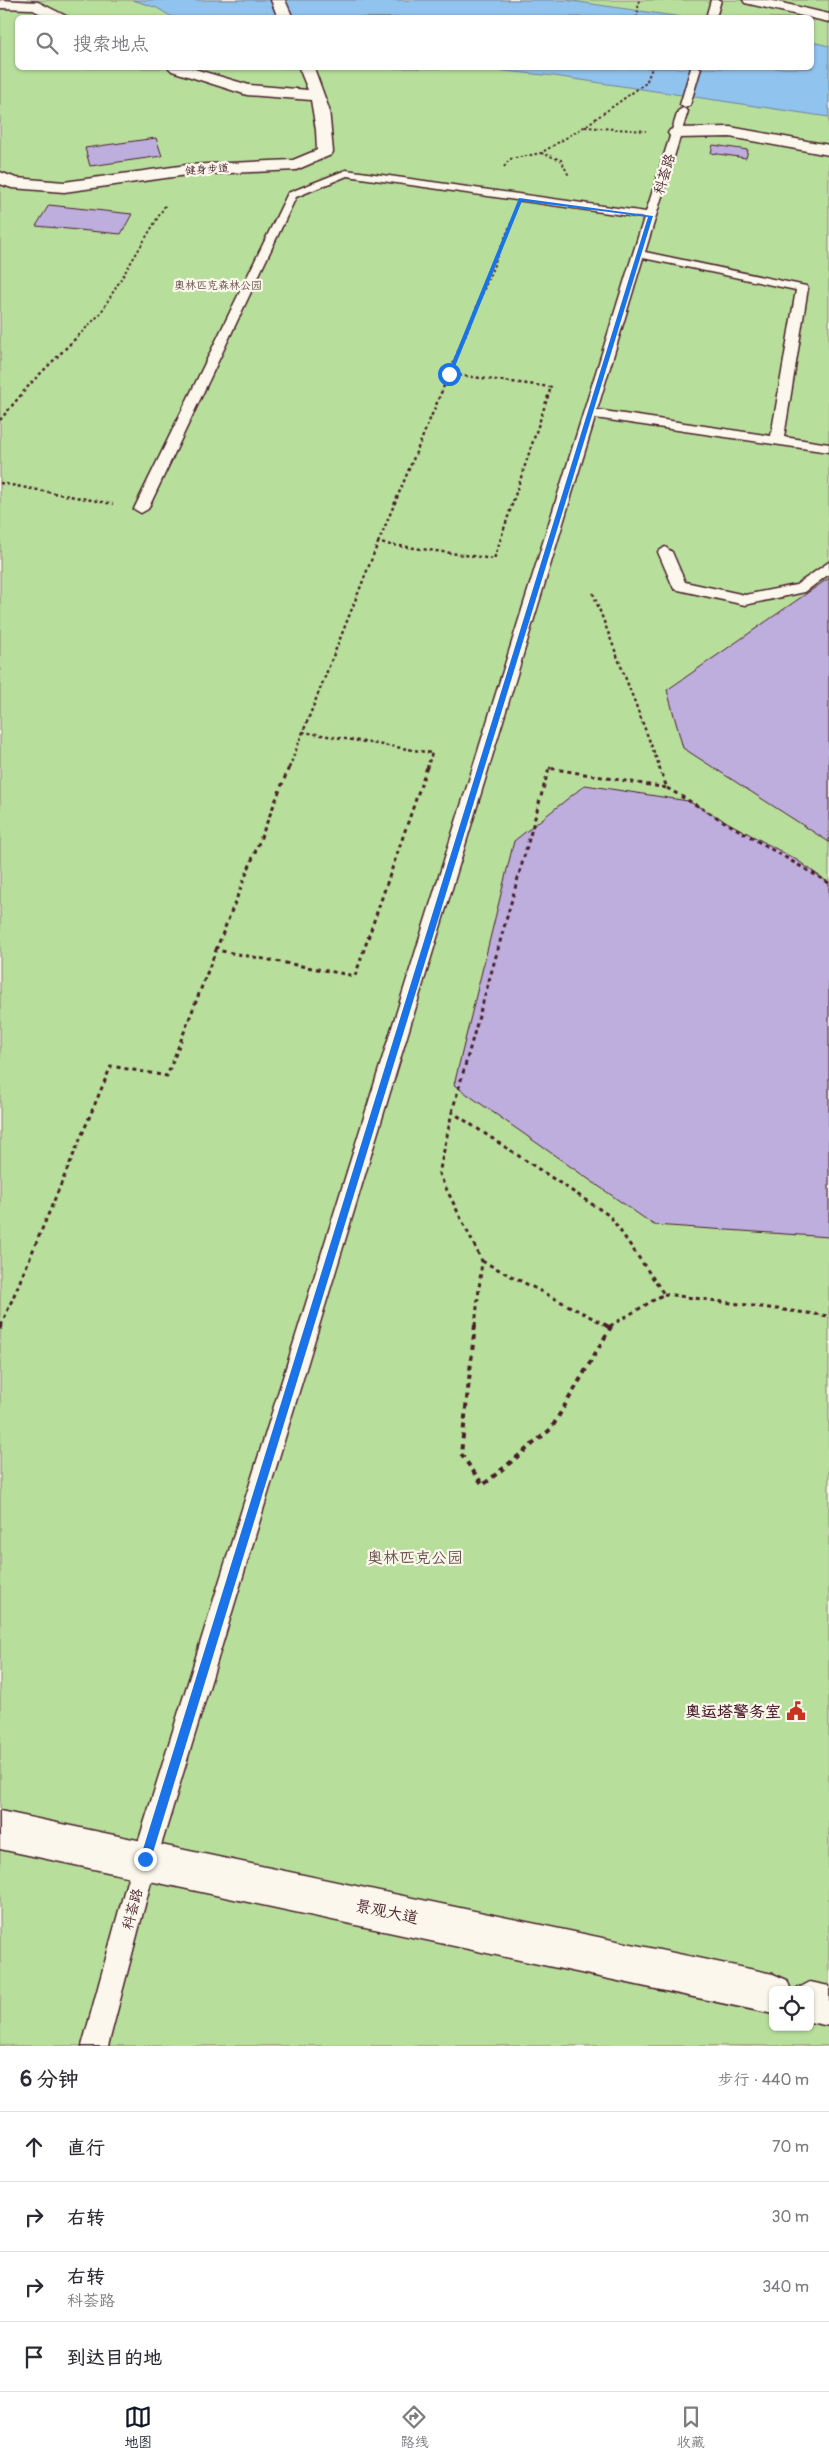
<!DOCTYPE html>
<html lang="zh">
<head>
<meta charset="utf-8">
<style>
	body { margin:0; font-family:Pangolin,"LXGW WenKai TC",sans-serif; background:#f7f7f7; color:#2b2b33 }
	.controls { position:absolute; right:15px; bottom:15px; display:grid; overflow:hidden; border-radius:8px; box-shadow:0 1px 4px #0004 }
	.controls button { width:45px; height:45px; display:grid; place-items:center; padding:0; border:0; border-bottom:1px solid #e1e1e2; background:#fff; color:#2b2b33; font:25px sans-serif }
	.stop { position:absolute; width:15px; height:15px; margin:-11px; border:4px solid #1a73e8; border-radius:50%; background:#fff }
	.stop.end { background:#1a73e8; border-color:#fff; box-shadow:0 1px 5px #0008 }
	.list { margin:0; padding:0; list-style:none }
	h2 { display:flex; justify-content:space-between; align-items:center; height:65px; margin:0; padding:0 20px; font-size:21px }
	h2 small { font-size:16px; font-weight:400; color:#7c7c81 }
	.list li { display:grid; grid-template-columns:32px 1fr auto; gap:15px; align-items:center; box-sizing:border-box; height:70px; padding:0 20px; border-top:1px solid #e1e1e2 }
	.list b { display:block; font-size:19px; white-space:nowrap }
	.list p { margin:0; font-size:16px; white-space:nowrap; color:#7c7c81 }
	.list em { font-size:16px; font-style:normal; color:#7c7c81 }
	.icon { flex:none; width:28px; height:28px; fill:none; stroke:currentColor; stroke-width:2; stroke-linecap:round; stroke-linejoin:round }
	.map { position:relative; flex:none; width:829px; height:2046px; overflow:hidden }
	.search { position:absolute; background:#fff; box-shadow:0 1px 4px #0004; left:15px; right:15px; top:15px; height:55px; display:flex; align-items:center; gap:12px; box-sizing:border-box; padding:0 18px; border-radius:8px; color:#7c7c81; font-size:19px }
	.sheet { height:345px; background:#fff }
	nav { display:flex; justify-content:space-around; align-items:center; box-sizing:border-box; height:70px; border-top:1px solid #e1e1e2; background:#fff; font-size:14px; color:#7c7c81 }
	nav a { display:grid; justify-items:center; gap:2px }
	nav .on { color:#111827 }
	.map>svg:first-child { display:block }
	.green { fill:#b7df9b; stroke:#807f63; fill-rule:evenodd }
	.water { fill:#90c3ed; stroke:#74819f }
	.building { fill:#beaede; stroke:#4a1f2b }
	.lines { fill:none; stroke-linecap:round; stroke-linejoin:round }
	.lane-casing { stroke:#4a1f2b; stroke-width:3 }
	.street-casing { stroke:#4a1f2b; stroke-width:3 }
	.secondary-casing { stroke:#4a1f2b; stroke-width:3 }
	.path-far3 { stroke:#4a1f2b; stroke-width:2; stroke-dasharray:2.5 2.5; stroke-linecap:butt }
	.path-far2 { stroke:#4a1f2b; stroke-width:2.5; stroke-dasharray:3 3; stroke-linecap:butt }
	.path-far1 { stroke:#4a1f2b; stroke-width:3; stroke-dasharray:4 4; stroke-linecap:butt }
	.path { stroke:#4a1f2b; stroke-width:4; stroke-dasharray:5 5; stroke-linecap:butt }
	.lane { fill:#fbf7ec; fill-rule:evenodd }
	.street { fill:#fbf7ec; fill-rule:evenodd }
	.secondary { fill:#fbf7ec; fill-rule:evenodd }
	.route { fill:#1a73e8 }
	.labels { text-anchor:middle; stroke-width:4.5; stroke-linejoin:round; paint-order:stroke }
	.far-street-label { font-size:11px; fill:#4a1f2b; stroke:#fbf7ec }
	.far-park-label { font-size:11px; fill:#654f47; stroke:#fbf7ec }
	.street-label { font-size:14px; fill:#4a1f2b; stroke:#fbf7ec }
	.near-park-label { font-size:16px; fill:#654f47; stroke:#fbf7ec }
	.near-poi-label { font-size:16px; font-weight:bold; fill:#4a1f2b; stroke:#fbf7ec; text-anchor:end }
	.near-street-label { font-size:16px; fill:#4a1f2b; stroke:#fbf7ec }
</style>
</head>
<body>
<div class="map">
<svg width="829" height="2046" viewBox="0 0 829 2046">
	<rect width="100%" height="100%" fill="#fbf7ec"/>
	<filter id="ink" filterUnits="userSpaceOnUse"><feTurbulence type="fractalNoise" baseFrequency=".02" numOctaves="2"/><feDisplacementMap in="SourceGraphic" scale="10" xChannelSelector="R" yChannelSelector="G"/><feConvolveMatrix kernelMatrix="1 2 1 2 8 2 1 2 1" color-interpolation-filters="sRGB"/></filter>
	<g filter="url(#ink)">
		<path class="green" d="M0,0H829V2046H0ZM18,18H812V68H18ZM773,1990H810V2027H773Z"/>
		<path class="water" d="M133,0H565L681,17L174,18L157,8Z
			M812,42L829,46V117L554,76L475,68H812Z"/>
		<path class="building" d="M156,138L162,156L90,166L85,148Z
			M713,145L748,150L746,158L711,153Z
			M49,205L132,214L121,234L36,226Z
			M829,578V842L683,748L667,690Z
			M585,785L688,801L797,860L829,883V1237L654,1225L454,1085L514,841Z"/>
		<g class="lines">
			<g class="lane-casing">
				<path id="lane" d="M711,0H721L717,14L712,17L707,14Z
					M691,68H701L690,105L685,108L680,105Z
					M683,108L688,111L645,252L806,286L808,288L784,437L829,444V452L595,418L157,1859L108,2046H82L133,1859L644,218L347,176L296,197L148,509L141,513L134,509L288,193L346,170L646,212L678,111ZM643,258L796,290L771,436L597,410Z
					M665,547L672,552L685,582L745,595L796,585L829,562V574L805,592L745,605L674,589L658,552Z"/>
			</g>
			<g class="street-casing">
				<path id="street" d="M0,0L38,2L70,18H49L31,9L0,8Z
					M271,0H285L293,18H278Z
					M169,68H191L249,85L308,90L299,68H314L329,109L333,152L331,155L296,170L187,175L64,192L12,188L0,184V172L16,178L64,182L187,165L293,160L317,150L316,130L311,100L247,95L172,71Z
					M730,127L829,145V155L730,137L676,138L670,136L668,133L670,130L676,128Z
					M0,1811L773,1974L787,1980L791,1990H773V2014L0,1849Z
					M810,1982L829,1986V2026L810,2022V1990H795Z"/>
			</g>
			<g class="secondary-casing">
				<path id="secondary" d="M743,0H769L829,14V22L745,3Z"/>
			</g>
			<path class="path-far3" d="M637,18L639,0
				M585,127L646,131
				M541,153L561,160L569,176
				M504,167L510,159L541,153L584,127L646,83L652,68
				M78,336L100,314L166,204
				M465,336L511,223"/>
			<path class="path-far2" d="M0,420L31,383L79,335
				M0,483L113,504
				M378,543L449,374
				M593,593L660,768
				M289,768L303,732
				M427,768L432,753L303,732L378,543L494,559L551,387L449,374L465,335
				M549,768H551"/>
			<path class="path-far1" d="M667,788L829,883
				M216,950L289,767
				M452,1112L549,768L667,788L659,767
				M482,1261L608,1326
				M664,1294L829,1316
				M1,1326L111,1066L167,1076L216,950L355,976L427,767
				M475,1326L482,1261L439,1174L452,1112L610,1216L664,1294
				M610,1326L664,1294"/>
			<path class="path" d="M475,1325L461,1454L483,1485L551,1429L612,1325
				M605,1325L609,1327
				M0,1329L2,1325"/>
			<use href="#lane" class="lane"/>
			<use href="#street" class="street"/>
			<use href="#secondary" class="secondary"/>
		</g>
	</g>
	<path class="route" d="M519,198L653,216L151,1859L145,1865L140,1859L648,217L522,201L452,374L447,375Z"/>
	<defs>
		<g id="civic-bare" transform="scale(1.5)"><path d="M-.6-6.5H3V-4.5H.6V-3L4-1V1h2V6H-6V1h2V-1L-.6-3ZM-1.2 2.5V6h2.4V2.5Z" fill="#c8321e" stroke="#fbf7ec" stroke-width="2.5" paint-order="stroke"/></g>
	</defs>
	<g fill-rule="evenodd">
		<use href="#civic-bare" x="796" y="1711"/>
	</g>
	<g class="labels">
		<g class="far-street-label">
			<text transform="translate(207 169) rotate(-4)" y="4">健身步道</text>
		</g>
		<g class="far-park-label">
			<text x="218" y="289">奥林匹克森林公园</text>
		</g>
		<g class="street-label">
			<text transform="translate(664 174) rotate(-73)" y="5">科荟路</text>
			<text transform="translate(132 1909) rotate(-75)" y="5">科荟路</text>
		</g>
		<g class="near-park-label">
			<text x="415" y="1563">奥林匹克公园</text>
		</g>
		<g class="near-poi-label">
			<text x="781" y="1717">奥运塔警务室</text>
		</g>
		<g class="near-street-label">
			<text transform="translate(387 1911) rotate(12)" y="6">景观大道</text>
		</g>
	</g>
</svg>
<div class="controls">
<button><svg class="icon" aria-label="locate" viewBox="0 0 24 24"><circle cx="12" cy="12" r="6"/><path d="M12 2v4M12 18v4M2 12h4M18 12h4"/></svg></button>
</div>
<div class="stop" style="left:449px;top:374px"></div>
<div class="stop end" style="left:145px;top:1859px"></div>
<div class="search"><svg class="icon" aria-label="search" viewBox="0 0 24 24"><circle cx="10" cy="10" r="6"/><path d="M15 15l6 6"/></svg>搜索地点</div>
</div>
<section class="sheet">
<h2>6 分钟<small>步行 · 440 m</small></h2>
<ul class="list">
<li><svg class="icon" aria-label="ahead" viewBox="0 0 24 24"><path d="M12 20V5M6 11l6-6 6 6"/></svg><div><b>直行</b></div><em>70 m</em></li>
<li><svg class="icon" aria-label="right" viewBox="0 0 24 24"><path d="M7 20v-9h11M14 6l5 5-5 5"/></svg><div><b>右转</b></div><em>30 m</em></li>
<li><svg class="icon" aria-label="right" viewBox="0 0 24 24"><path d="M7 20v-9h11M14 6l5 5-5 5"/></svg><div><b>右转</b><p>科荟路</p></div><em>340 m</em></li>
<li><svg class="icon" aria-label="arrive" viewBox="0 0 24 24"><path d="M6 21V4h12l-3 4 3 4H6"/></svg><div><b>到达目的地</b></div></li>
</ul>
</section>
<nav>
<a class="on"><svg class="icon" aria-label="map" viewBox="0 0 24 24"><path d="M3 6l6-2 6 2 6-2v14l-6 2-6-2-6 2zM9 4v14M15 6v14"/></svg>地图</a>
<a><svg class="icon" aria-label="directions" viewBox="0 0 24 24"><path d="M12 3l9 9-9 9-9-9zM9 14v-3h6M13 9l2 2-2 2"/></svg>路线</a>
<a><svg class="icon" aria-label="saved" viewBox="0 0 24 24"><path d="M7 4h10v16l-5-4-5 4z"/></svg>收藏</a>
</nav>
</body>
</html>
